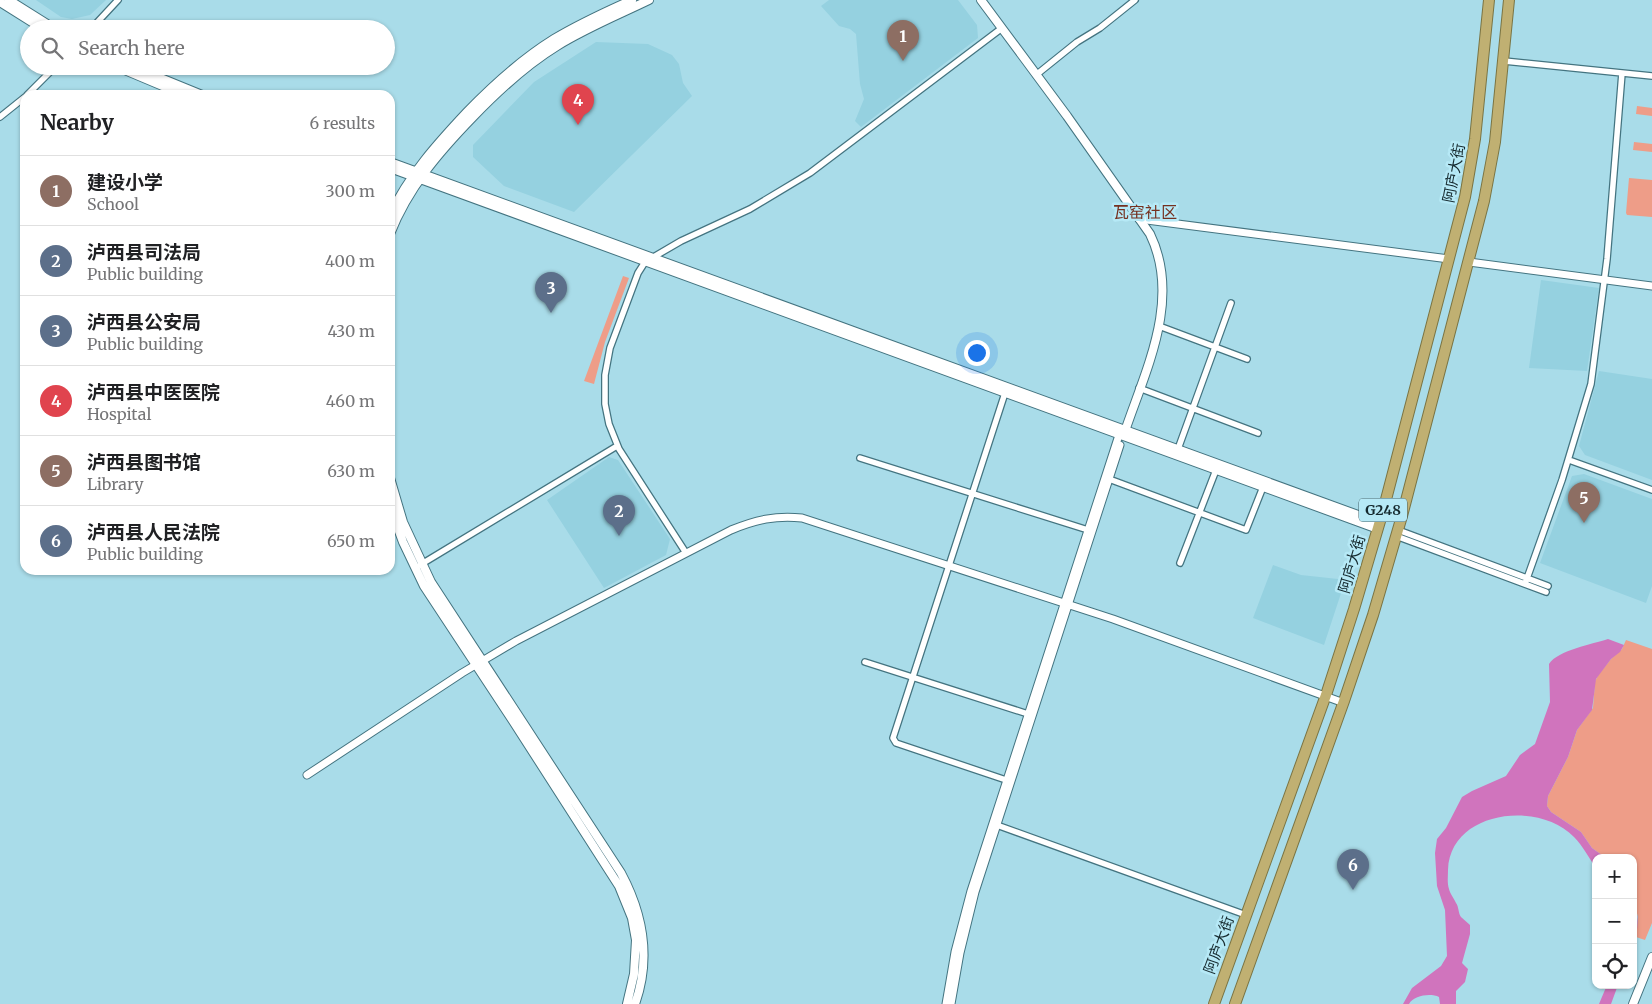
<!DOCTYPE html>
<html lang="en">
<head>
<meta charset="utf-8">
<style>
	body { margin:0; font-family:Merriweather,"Noto Sans SC",serif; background:#f2f2f2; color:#202124 }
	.controls { position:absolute; right:15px; bottom:15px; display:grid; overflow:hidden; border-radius:10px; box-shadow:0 1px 4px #0004 }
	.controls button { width:45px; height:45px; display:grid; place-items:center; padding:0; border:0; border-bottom:1px solid #e0e0e0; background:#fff; color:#202124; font:25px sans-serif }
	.you { position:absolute; left:976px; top:352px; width:18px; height:18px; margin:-12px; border:4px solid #fff; border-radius:50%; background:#1a73e8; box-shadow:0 0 0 8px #1a73e833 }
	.badge { display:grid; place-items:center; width:32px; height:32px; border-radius:50%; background:#2563eb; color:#fff; font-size:16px; font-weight:700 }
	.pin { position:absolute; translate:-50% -41px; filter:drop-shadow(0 1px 2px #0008) }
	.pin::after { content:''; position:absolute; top:26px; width:18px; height:15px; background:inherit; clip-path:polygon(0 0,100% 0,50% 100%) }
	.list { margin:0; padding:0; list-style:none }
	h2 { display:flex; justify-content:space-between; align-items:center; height:65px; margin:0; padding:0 20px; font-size:21px }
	h2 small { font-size:16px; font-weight:400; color:#757577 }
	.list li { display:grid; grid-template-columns:32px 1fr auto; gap:15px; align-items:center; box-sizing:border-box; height:70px; padding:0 20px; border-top:1px solid #e0e0e0 }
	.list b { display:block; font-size:19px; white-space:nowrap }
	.list p { margin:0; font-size:16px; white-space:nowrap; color:#757577 }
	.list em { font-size:16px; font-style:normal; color:#757577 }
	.icon { flex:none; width:28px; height:28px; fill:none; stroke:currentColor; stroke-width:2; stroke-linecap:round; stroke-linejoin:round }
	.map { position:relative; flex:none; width:1652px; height:1004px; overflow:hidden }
	.search { position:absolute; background:#fff; box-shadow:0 1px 4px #0004; left:20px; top:20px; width:375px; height:55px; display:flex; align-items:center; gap:12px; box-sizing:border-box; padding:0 18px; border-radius:28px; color:#757577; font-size:19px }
	.panel { position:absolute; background:#fff; box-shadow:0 1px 4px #0004; left:20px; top:90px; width:375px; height:485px; border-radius:15px }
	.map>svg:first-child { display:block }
	.built { fill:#95d1e0 }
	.green { fill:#ee9d88 }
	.water { fill:#d074bd }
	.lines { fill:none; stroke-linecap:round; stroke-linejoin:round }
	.minor-casing { stroke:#447480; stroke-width:8 }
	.tertiary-casing { stroke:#447480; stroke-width:9 }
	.secondary-casing { stroke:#447480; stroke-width:10 }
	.trunk-casing { stroke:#7a7443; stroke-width:12 }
	.minor { stroke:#fff; stroke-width:5.5 }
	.tertiary { stroke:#fff; stroke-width:7 }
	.secondary { stroke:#fff; stroke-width:8 }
	.trunk { stroke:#c0b072; stroke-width:10 }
	.labels { text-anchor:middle; stroke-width:5; stroke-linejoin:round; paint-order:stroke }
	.shield { fill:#b6e9f6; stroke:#45636a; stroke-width:1 }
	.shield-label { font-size:14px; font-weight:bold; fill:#15292e }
	.street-label { font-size:15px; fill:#15292e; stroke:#b6e9f6 }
	.neighbourhood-label { font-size:16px; fill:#753120; stroke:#b6e9f6 }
</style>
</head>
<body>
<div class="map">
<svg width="1652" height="1004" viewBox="0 0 1652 1004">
	<rect width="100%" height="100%" fill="#a9dce9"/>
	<path class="built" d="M36,0H106L90,15L72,19L61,17Z
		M829,0H958L977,25L978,38L861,127L855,121L864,99L860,84L856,34L850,29L839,26L821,6Z
		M596,42L648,44L672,55L679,64L683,83L692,96L574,212L504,186L473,157V145L534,82Z
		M1541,280L1599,288L1587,371L1529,368Z
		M1599,371L1652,379V480L1585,455L1579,446Z
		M609,457L618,460L670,539L666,555L604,588L547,500Z
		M1584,474L1652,499V586L1646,603L1540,563L1572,476Z
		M1273,565L1301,575L1338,579L1345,581L1324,645L1253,618Z"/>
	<path class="green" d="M1637,106L1652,108V116L1636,114Z
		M1634,142L1652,144V152L1633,150Z
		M1629,178L1652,180V217L1627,215L1626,213Z
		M623,276L629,278L605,342L594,384L584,381Z
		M1626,640L1652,649V923L1645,940L1636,937L1638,917L1633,899V858H1606L1592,848L1581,832L1551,812L1547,806L1548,796L1568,757L1577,730L1593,708L1595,681L1599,674L1611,659L1622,649Z"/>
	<path class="water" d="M1608,639L1624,645L1620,652L1611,659L1596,679L1592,710L1577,730L1568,757L1548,796L1547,806L1551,812L1581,832L1592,848L1606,858H1596V868C1589,858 1583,846 1574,837C1538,800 1450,811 1448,870C1448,876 1447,883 1449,889C1450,894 1454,898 1456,903C1459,907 1458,913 1461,917C1464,920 1467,922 1470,925V934L1462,963L1468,969L1465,982L1456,991V1004H1440L1439,997C1431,993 1414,995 1409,1004H1403L1412,988L1441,966L1447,956L1445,910L1437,886L1435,853L1437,839L1446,828L1462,797L1472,791L1506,776L1520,755L1535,744L1550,702L1549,664C1558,650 1593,644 1608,639Z
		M1633,899C1639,914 1639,930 1633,945Z
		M1607,985H1618L1611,1004H1599Z"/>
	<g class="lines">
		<g class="minor-casing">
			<path id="minor" d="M91,29L118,0
				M1504,61L1652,76
				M1036,75L1077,42L1100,28L1135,0
				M27,95L56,66
				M0,117L25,97
				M1159,326L1247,359
				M1139,388L1258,433
				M1005,393L893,738L896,743L1006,780
				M1178,449L1231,303
				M860,458L1088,530
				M1569,460L1652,490
				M1109,479L1246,530L1263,487
				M1398,530L1548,586
				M1396,536L1546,592
				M686,553L619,449L609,424L605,404V375L610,348L638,273L645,262L681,241L750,209L810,173L1002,28
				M1180,563L1216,470
				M420,565L617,446
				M1525,584L1562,480L1591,384L1607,259L1622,73
				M865,662L1028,714
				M994,824L1246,915"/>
		</g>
		<g class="tertiary-casing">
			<path id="tertiary" d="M1139,219L1449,259
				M1469,262L1652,286
				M307,775L462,673L516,641L731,530C755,520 776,515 802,518L1113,619L1344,703
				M946,1004L955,952L971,891L1119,435
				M951,1004L960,953L975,892L1120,445"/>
		</g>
		<g class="secondary-casing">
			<path id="secondary" d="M9,0L55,29
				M981,0L1067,116L1150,234C1182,300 1145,371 1124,434
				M0,2L43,29
				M115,66L184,95
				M131,66L202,95
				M390,162L1380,523
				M390,168L1378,529
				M390,215C409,175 437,144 467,112C493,85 522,59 554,39C579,24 605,12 632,0
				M390,234C408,188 439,152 473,117C498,91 526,65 557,46C586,28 618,15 649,0
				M390,478L403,522L431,582L621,873C643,914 651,959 635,1004
				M390,507L403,542L424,586L513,721L619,886L632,918L636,940L634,974L627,1004
				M1633,1004L1652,957"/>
		</g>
		<g class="trunk-casing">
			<path id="trunk" d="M1214,1004L1326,695L1354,609L1383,511L1465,197L1475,139L1489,0
				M1235,1004L1344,701L1373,615L1402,516L1484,201L1495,142L1509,0"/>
		</g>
		<use href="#minor" class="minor"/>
		<use href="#tertiary" class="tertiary"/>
		<use href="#secondary" class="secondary"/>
		<use href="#trunk" class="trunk"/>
	</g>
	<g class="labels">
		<rect class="shield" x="1359" y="498.5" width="48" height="23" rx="4"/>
		<g class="shield-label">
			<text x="1383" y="515">G248</text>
		</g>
		<g class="street-label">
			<text transform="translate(1454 173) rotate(-79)" y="5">阿庐大街</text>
			<text transform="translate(1352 564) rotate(-74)" y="5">阿庐大街</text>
			<text transform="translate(1219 945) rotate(-70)" y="5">阿庐大街</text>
		</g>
		<g class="neighbourhood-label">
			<text x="1145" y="218">瓦窑社区</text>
		</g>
	</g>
</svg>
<div class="controls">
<button>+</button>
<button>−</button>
<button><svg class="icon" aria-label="locate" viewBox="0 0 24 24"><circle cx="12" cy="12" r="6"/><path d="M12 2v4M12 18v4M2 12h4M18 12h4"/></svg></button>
</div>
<div class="you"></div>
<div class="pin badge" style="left:903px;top:61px;background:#8d6e63">1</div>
<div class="pin badge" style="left:619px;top:536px;background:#5c6f8a">2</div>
<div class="pin badge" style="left:551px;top:313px;background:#5c6f8a">3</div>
<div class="pin badge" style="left:578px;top:125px;background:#e0444e">4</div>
<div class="pin badge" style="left:1584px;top:523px;background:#8d6e63">5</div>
<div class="pin badge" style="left:1353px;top:890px;background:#5c6f8a">6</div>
<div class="search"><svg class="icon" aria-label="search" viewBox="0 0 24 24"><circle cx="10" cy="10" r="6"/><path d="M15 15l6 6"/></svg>Search here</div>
<section class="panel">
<h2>Nearby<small>6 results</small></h2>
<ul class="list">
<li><span class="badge" style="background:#8d6e63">1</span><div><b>建设小学</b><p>School</p></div><em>300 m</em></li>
<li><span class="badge" style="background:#5c6f8a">2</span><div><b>泸西县司法局</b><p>Public building</p></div><em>400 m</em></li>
<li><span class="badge" style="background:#5c6f8a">3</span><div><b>泸西县公安局</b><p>Public building</p></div><em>430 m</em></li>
<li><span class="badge" style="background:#e0444e">4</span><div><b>泸西县中医医院</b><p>Hospital</p></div><em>460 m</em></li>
<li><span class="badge" style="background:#8d6e63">5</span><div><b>泸西县图书馆</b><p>Library</p></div><em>630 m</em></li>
<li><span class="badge" style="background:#5c6f8a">6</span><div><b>泸西县人民法院</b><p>Public building</p></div><em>650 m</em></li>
</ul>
</section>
</div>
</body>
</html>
